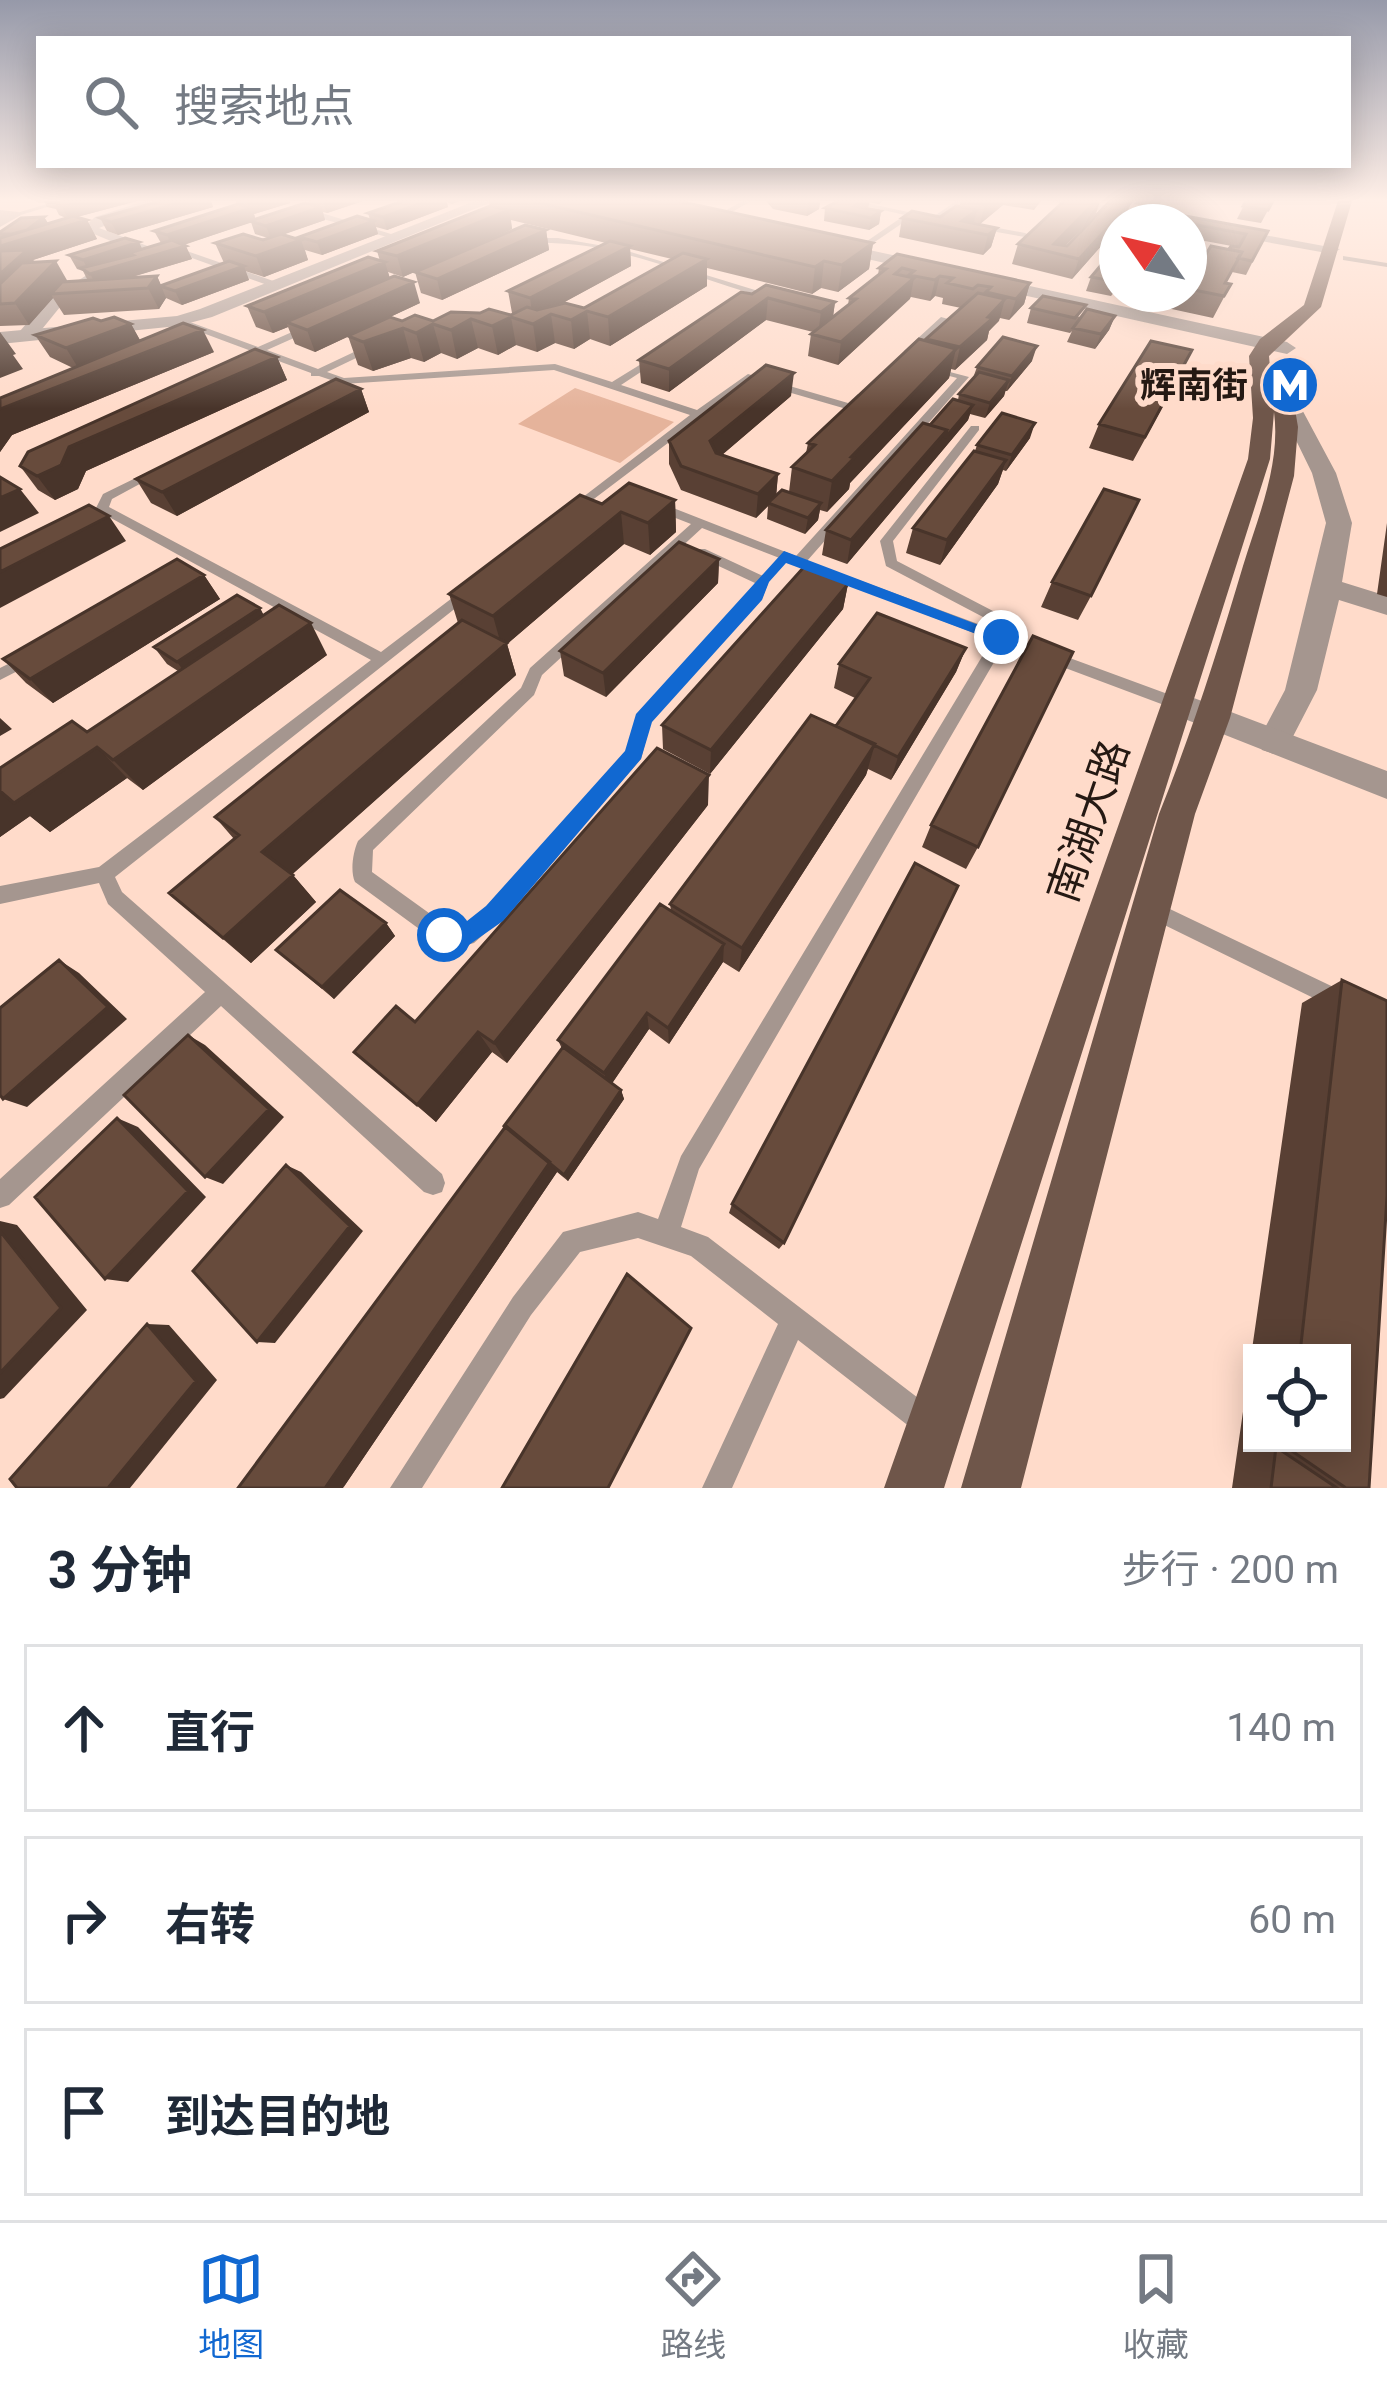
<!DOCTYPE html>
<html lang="zh">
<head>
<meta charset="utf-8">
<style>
	body { margin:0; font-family:Roboto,"Noto Sans SC",sans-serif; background:#f2f2f3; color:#1f2937 }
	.controls { position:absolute; right:36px; bottom:36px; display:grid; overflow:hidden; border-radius:0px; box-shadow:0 6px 30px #0003 }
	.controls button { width:108px; height:108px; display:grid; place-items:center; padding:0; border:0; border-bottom:3px solid #e0e1e3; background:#fff; color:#1f2937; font:60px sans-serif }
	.compass { position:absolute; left:1099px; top:204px; width:108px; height:108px; border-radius:50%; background:#fff; box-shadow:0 6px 30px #0003; rotate:304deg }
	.stop { position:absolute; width:36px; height:36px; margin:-27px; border:9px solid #1168d1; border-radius:50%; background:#fff }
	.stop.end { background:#1168d1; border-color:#fff; box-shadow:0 3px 12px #0008 }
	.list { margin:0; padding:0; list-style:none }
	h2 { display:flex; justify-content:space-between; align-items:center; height:156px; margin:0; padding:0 48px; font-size:51px }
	h2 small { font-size:39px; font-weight:400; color:#747a83 }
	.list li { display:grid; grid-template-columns:78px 1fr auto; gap:36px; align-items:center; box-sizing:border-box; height:168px; margin:0 24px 24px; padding:0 24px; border:3px solid #e0e1e3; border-radius:0px }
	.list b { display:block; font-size:45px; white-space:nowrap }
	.list em { font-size:39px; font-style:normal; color:#747a83 }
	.icon { flex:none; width:66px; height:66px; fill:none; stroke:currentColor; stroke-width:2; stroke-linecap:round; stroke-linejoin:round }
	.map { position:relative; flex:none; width:1387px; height:1488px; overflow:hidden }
	.search { position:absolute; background:#fff; box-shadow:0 6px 30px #0003; left:36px; right:36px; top:36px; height:132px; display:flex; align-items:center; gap:30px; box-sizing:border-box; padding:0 42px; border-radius:0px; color:#747a83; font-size:45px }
	.sheet { height:732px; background:#fff }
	nav { display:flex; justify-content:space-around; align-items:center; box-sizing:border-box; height:168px; border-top:3px solid #e0e1e3; background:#fff; font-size:33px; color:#747a83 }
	nav a { display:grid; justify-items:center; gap:6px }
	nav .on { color:#1168d1 }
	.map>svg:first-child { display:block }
	.green { fill:#e5b39b }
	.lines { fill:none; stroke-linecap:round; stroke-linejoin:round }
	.service { fill:#a5968f; fill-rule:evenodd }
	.minor { fill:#a5968f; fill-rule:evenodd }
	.tertiary { fill:#a5968f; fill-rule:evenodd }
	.primary { fill:#6f564a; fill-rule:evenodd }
	.wall { fill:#594034; fill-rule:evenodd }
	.shaded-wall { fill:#48342a }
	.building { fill:#674b3c; stroke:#48342a; stroke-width:3 }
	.route { fill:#1168d1 }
	.labels { text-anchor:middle; stroke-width:12; stroke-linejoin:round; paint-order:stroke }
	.far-poi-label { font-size:36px; font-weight:bold; fill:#251913; stroke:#ffdbca; text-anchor:end }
	.street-label { font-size:42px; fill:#251913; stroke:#ffdbca }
</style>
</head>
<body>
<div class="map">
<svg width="1387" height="1488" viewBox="0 0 1387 1488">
	<rect width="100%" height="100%" fill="#ffdbca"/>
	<path class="green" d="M575,388L674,422L620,463L518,424Z"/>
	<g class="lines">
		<path class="service" d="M57,201H67L14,217L10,215Z
			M743,201H751L715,222L708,220Z
			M843,201H856L932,217L928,219L913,216L857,254L854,250L905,215Z
			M956,201H963L939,221H933V217Z
			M309,211H315L401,237L394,239L309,215Z
			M977,224L1025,233L1029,235L1025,237L974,228Z
			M529,238H558L621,249L781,298L777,301C715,284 656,259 593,247C571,243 549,243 526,242Z
			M181,249L279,283L280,285L273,287L178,253L169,255L165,253Z
			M1343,256L1387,263V267L1343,260Z
			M941,317L948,319L910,355H904V351Z
			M179,318L258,347L308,325H314V329L267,350L318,369L371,344H377V348L327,372L344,378L555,364L612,382L659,353L662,354V358L621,385L697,410L748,374L848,403L858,394L867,396L850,410L750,381L574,514L568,510L570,507L690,415L554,370L343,384L319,376H311V373L176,323V319Z
			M927,366L969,377L807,561L989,628L983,617L886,566L880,541L971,426H979V430L893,541L897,561L993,611L1007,635L1184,700L1186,704L1178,710L1172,708L1004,645L699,1169L681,1227L708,1237L939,1414L943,1424L939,1434L929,1438L919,1434L798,1340L732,1488H702L778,1324L691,1256L638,1238L580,1252L531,1315L422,1488H390L513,1297L563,1232L638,1212L658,1219L681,1156L992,640L702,528L542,675L534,695L373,850L372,872L447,926L463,927L487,907L627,751L637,715L751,594L755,583L695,555V549H705L767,578L769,581L762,599L651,721L641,759L501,919L474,943L467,945L437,942L355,882C350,871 353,852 358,841L521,688L530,668L691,524L655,510V504H663L796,556L957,378L927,370Z
			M150,471L160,473L112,499L109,507L381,652L464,589L469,588L476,592L115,877L122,892L442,1174L445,1183L442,1192L433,1195L424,1192L221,1006L9,1205L0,1208V1179L205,992L108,904L99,883L0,904V886L99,867L371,660L98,511L96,508L103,494Z
			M30,653L37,658L35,662L0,680V668Z
			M1151,900L1346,993L1350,1000L1346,1007L1339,1010L1332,1007L1144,915L1141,909L1144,903Z"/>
		<path class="minor" d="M145,201H166L99,228L161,251V257H149L82,229L95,217Z
			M1050,201H1080L1340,249L1332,254L1189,228V222H1153Z
			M0,210L19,212L21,215L0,227Z
			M87,275L101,278L60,307L34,339H20V331L48,299Z
			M1281,383L1291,389L1336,473L1352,523L1342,582L1387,596V615L1339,600L1317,690L1286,750L1274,754L1262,750L1258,741L1285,690L1326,523L1312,473L1271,389Z"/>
		<path class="tertiary" d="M475,201H494L212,317L178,326L0,344V332L177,316L200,309Z
			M832,242L934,264L942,269L934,274L827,250V244Z
			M984,276L1287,342L1296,348L1287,354L978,285L976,281Z
			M1178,692L1387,771V799L1167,712L1162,704L1167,696Z"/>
		<path class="primary" d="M1338,201H1352L1321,307L1269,356L1271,379L1280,374L1290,380L1298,427L1294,476L1230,718L1195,814L1021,1488H961L1159,814C1192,732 1218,650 1243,566C1258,517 1281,464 1274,412L1270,459L944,1488H884L1248,459L1253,418L1249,356L1260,339L1304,305Z"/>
	</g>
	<path class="wall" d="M44,201H137L77,217L87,220L97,239L33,260L68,282L88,281L83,271L77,269L69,255L142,249L161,243L154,231L237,205L236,201H290V203L254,214L255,219L310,204L309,201H363L327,213L323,212L325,220L284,234L300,239L299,237L370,220L368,213L403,201H460L452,204L447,202L448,207L387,230L376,227L378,234L322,255L305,250L308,260L264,277L245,271L249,280L182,305L166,298L159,309L64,315L53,298L29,325L0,326V232L44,217L48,223L66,218L59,215L56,209L47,207ZM251,222L255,234L268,238L215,243L224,263L161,285L157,276L129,278L192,259L184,245Z
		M161,201H211L213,207L118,235L107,231L100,218Z
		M489,201H678L873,243L869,269L838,292L821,288L812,294L707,268V286L610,346L590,339L574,349L555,343L537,352L516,345L498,355L478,348L457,359L441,353L424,362L411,358L373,371L358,365L348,336L402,321H433L511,315L515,313H512L508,291L606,243L511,220L512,229L403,277L388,272L390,278L420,303L315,352L295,344L288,327L273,333L256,327L247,306L380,261L377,251L490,206ZM630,249L672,259L584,308L561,304L631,266Z
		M766,201H820L819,209L807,216L773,209Z
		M838,201H883L879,204L869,202L868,208L881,211L879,224L869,230L824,221L825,208Z
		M961,201H1041L1034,210L1003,205L980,224L974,222L997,228L991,247L983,255L899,237L902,218L940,217L959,206Z
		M1136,201H1162L1157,208L1134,204Z
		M1246,201H1273L1261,223L1237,219Z
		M1096,214L1065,246L1124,220L1072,279L1012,264L1018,244Z
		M1189,222L1268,231L1246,275L1232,272L1226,283L1231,284L1213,318L1121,298L1122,294H1189V276L1192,277L1229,249L1237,247L1189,238Z
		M546,230L549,250L442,300L421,293L415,272Z
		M1117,246V289L1111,296L1086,291L1091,277Z
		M897,254L1030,283L1024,304L1009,320L1000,318L989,331L987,340L955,370L951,369L949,378L850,483L849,489L827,512L820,510L818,520L805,534L767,519L768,506L756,518L681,490L669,464V441L791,396L722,455L778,474L776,495L789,492L792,467L806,453L808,443L961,308L942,304L943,298L935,296L930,301L911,297L838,365L808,356L811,334L813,332L766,320L669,392L641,383L639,360L752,294L835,302L833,317L848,305L849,298L878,275L879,268Z
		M1031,308L1081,317L1115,316L1109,330L1095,349L1067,342L1072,331L1070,333L1027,323Z
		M101,321L131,324L140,340L214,352L12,435L0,452V398L73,368L50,357L35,335Z
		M277,357L287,380L86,471L78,489L55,500L38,490L20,466Z
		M1032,361L1007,391H1005L1004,396L985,418L970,414L968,420L847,564L822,555L826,530L930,425L958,400L959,394L973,378L977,367Z
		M1181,373L1133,461L1089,448L1099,424Z
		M361,389L369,412L177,516L151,503L136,479Z
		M1030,438L1006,471L1003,470L998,484L940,565L906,553L913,528L975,451L977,445Z
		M675,500L676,532L650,555L624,544L507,644L516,675L292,874L316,902L251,963L169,893L234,839L215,817L458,623L449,594L602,504Z
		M1387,523V597L1377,594Z
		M719,559L718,583L606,697L564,676L560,651Z
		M204,575L220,599L53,703L26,683L3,659Z
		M1052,582L1091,596L1078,620L1041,607Z
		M848,584L843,609L710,774L663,749L662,725Z
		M260,608L263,615L327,655L143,790L127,778L50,832L30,816L0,837V768L87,732L178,671L167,664L154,647Z
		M966,648L956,672L891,780L868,769L866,775L739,972L723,962L669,1044L649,1029L612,1083L621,1090L624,1099L568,1181L557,1172L343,1488L562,1049L558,1040L671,911L670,904L836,726L855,698L834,688L839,664Z
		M708,805L507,1063L492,1052L436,1122L354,1052L415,1022Z
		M931,825L978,847L966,869L922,847Z
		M386,923L395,936L334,999L276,950Z
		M1342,980L1369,1488H1232L1302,1003ZM1252,1353H1342V1443H1252Z
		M732,1204L784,1243L779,1249L729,1213Z"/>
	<path class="shaded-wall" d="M58,201H137L69,219Z
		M186,201H211L213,207L118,235L111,222Z
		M251,201H290V203L254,214L256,221L173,248L167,235L249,209L247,202Z
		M323,201H363L327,213Z
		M428,201H446L448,207L387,230L383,217Z
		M808,201H820L819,209L807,216Z
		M862,201H870L868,208L854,206Z
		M990,201H1004L1003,205L980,224L985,205Z
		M1096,201H1100L1096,214L1057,254L1054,244Z
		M1132,201L1124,220L1122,222H1117V228L1072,279L1079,259Z
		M321,207L325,220L271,239L266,226Z
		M509,210L512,229L403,277L397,256Z
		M977,210L972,229L962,221Z
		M881,211L879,224L869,230L871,218Z
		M44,217L52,230L87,220L97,239L33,260L42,275L56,261L68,282L51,294L53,298L29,325L15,303L0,304V246Z
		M374,221L378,234L322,255L317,242Z
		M997,228L991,247L983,255L988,235Z
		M546,230L549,250L442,300L437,279Z
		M301,240L308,260L264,277L256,256Z
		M139,242L145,255L129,253L132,260L186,246L192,259L97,287L83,260Z
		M873,243L869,269L838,292L842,265Z
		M630,246L631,266L533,319L530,298Z
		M707,259V286L610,346L608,317Z
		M824,261L821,288L812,294L815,267Z
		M385,262L391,283L286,322L288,327L273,333L264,312Z
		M244,266L249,280L182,305L175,291Z
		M157,276L166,298L159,309L148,288Z
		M940,276L935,296L930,301L935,280Z
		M914,278L910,299L838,365L841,342Z
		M414,282L420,303L315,352L307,330Z
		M1030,283L1024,304L1009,320L1016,299Z
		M768,298L766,320L669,392V369Z
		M1005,299L999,321L989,331L987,340L955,370L960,347Z
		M835,302L832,323L818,334L821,312Z
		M587,311L590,339L574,349L571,320Z
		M551,314L555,343L537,352L533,324Z
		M1115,316L1109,330L1095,349L1101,334Z
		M511,317L516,345L498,355L492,326Z
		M471,319L478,348L457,359L451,330Z
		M131,324L143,346L80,371L66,348Z
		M433,324L441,353L424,362L416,333Z
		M403,328L411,358L373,371L363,342Z
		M203,330L214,352L12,435L0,452V409Z
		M0,332L16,354L13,355L23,369L0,378Z
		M1037,346L1032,361L1007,391L1012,376Z
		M956,349L949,378L850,483L849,489L827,512L832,481L851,457Z
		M277,357L287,380L86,471L78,489L55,500L37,476L69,447Z
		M794,373L791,396L710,465V441Z
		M1009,380L1004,396L985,418L990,403Z
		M361,389L369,412L177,516L162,492Z
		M973,405L968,420L847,564L851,540L947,430Z
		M1035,423L1030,438L1006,471L1012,455Z
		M1006,460L998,484L940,565L947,540Z
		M778,474L776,498L756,518L758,494Z
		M20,489L39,513L0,532V498Z
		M675,500L676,532L650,555L648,523Z
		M821,503L818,520L805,534L808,518Z
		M621,512L624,544L507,644L516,675L286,880L262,852L502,648L493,616Z
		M109,516L126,541L0,608V572Z
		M719,559L718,583L606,697L603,673Z
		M204,575L220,599L53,703L30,679Z
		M848,584L843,609L710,774L711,750Z
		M260,608L269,625L189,678L177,662Z
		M311,623L327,655L143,790L113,760Z
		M966,648L956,672L891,780L898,757Z
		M0,718L12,729L0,736Z
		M875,744L866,775L739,972L742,948Z
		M97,747L127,778L50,832L30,816L0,837V790Z
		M709,775L708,805L507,1063L494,1043Z
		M293,875L316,902L251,963L223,938Z
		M386,923L395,936L334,999L322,987Z
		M724,944L723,962L669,1044L668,1028Z
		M59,960L79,973L127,1019L27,1107L3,1099Z
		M647,1013L649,1029L609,1088L604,1073Z
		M478,1032L492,1052L436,1122L417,1105Z
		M188,1035L205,1045L284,1117L223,1184L205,1177Z
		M621,1090L624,1099L568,1181L564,1175Z
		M117,1118L138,1127L206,1197L128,1282L105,1279Z
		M550,1162L557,1172L343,1488H325Z
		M286,1165L301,1172L363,1231L275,1343L257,1342Z
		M0,1221L17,1225L87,1310L4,1398L0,1399Z
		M147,1324L169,1325L217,1380L130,1488H108Z"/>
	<path class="building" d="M59,201H85L63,207L52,203Z
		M161,201H186L111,222L100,218Z
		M403,201H428L383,217L368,213Z
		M531,201H678L873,243L842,265L824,261L815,267Z
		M838,201H862L854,206L881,211L871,218L825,208Z
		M964,201H990L985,205Z
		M1064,201H1096L1054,244L1067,246L1110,201H1132L1079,259L1018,244Z
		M1246,201H1273L1268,210L1243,206Z
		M305,203L321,207L266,226L250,221Z
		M238,204L251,208L167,235L154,231Z
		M490,206L509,210L397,256L377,251Z
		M956,206L977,210L962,221L997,228L988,235L902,218L912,211L940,217Z
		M1145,210L1169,214L1163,222H1135Z
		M73,216L87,220L0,246V238Z
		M357,216L374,221L317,242L299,237Z
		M1185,216L1268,231L1252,261L1238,258L1242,252L1229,249L1231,246L1239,247L1246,234L1181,222Z
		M44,217L27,230L12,234H0V232L21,218Z
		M525,225L546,230L437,279L415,272Z
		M243,234L263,240L281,234L301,240L256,256L215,243Z
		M125,238L139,242L83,260L69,255Z
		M172,240L186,246L90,274L81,268L133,255L129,253Z
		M610,241L630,246L530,298L508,291Z
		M1117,246V282L1091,277Z
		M1211,246L1242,252L1225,283L1231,284L1224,296L1189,289V276L1192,277Z
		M27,250L0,274V251Z
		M683,253L707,259L608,317L587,311L571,320L551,314L533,324L511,317L492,326L471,319L451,330L433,324L416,333L403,328L363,342L348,336L390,317L402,321L415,315L433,321L451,312L480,313L489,309L511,315L527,307L537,310L565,303L584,308Z
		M897,254L1030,283L1016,299L986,292L991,287L978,285L973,289L947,283L953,278L940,276L935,280L909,275L914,271L902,268L895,274L914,278L841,342L811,334L856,299L849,298L886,269L879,268Z
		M368,257L385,262L264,312L247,306Z
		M56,261L15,303L0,304V284L22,263Z
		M229,261L244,266L175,291L160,286Z
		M157,276L148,288L51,294L62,282Z
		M394,276L414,282L307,330L286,322Z
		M766,285L835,302L821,312L768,298L669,369L639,360L741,292L752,294Z
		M978,293L1005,299L988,317L993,318L960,347L926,339Z
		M1043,296L1086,305L1075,318L1031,308Z
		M1087,309L1115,316L1101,334L1073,328Z
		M114,317L131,324L66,348L35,335L93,318L101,321Z
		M183,323L203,330L0,409V398Z
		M1003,337L1037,346L1012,376L977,367Z
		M919,339L956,349L851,457L854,458L832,481L792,467L815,445L808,443Z
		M1151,341L1192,350L1145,437L1099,424Z
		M255,349L277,357L69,447L61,465L37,476L20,466L28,452Z
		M766,365L794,373L710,441L716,453L778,474L758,494L681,466L669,441Z
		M979,372L1009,380L990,403L959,394Z
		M336,379L361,389L162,492L136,479Z
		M953,399L973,405L945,438L947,430L930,425Z
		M1002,413L1035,423L1012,455L977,445Z
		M923,423L947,430L851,540L826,530Z
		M974,451L1006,460L947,540L913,528Z
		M0,477L20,489L0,498Z
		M629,483L675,500L648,523L621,512L493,616L449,594L580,495L602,504Z
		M1104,489L1139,500L1091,596L1052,582Z
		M782,490L821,503L808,518L768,503Z
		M89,505L109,516L0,572V549Z
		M679,542L719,559L603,673L560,651Z
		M177,559L204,575L30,679L3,659Z
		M804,567L848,584L711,750L662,725Z
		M237,595L260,608L177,662L154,647Z
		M279,605L311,623L113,760L97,747L14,803L0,791V768L72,721L87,732Z
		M877,613L966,648L898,757L836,726L870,678L839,664Z
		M462,620L507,643L262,852L293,875L223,938L169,893L239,835L215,817Z
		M1033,636L1073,652L978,847L931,825Z
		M811,715L875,744L742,948L670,904Z
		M657,748L709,775L494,1043L478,1032L417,1105L354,1052L396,1006L415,1022Z
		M915,863L958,886L784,1243L732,1204Z
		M340,890L386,923L322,987L276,950Z
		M660,904L724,944L668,1028L647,1013L604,1073L558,1040Z
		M59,960L108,1007L3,1099L0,1095V1008Z
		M1342,980L1387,1001V1196L1369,1488H1346L1289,1449V1443H1342V1353H1300Z
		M188,1035L269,1109L205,1177L124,1095Z
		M563,1047L621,1090L564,1175L504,1126Z
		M117,1118L188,1191L105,1279L35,1197Z
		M506,1126L550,1162L325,1488H238Z
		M286,1165L350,1226L257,1342L193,1271Z
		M0,1231L61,1308L0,1373Z
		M627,1274L691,1328L608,1488H502Z
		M147,1324L196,1381L108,1488H17L10,1479Z
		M1276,1447L1337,1488H1271Z"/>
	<linearGradient id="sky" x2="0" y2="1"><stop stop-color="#9699a9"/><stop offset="0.49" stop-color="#ffefe7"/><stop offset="1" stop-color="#ffefe7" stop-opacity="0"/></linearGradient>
	<rect width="1387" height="409" fill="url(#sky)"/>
	<path class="route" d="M784,551L1010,637L995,641L786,563L769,582L762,600L652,722L641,759L503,921L466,947L436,943V927L462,925L486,906L625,751L636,714Z"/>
	<defs>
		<g id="metro-disc" transform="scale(3)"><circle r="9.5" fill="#1168d1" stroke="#ffdbca"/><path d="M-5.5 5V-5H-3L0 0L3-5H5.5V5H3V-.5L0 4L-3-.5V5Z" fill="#fff"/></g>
	</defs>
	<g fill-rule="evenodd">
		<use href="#metro-disc" x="1290" y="385"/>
	</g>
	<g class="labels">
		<g class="far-poi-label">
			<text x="1248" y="398">辉南街</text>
		</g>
		<g class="street-label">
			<text transform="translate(1088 821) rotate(-71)" y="15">南湖大路</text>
		</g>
	</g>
</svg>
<div class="controls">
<button><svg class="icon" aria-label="locate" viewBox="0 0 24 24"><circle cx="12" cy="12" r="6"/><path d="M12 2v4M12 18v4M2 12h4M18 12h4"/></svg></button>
</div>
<svg class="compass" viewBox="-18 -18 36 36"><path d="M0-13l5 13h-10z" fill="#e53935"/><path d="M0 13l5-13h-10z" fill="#747a83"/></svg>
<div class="stop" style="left:444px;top:935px"></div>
<div class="stop end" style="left:1001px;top:637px"></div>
<div class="search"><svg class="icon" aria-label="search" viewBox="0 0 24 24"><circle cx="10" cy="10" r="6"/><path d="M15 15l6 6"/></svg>搜索地点</div>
</div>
<section class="sheet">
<h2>3 分钟<small>步行 · 200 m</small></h2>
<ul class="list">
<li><svg class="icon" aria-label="ahead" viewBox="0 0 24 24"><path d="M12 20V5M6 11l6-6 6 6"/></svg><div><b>直行</b></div><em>140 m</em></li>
<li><svg class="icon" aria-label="right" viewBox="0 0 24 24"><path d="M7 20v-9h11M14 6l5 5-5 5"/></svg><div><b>右转</b></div><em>60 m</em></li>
<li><svg class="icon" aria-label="arrive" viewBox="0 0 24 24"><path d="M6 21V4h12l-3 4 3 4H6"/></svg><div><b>到达目的地</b></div></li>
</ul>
</section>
<nav>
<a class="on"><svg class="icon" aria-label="map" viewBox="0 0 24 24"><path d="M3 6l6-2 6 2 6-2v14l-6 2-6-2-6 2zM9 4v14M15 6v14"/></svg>地图</a>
<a><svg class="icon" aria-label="directions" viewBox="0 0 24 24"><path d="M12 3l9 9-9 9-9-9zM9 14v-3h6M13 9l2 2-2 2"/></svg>路线</a>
<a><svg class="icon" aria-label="saved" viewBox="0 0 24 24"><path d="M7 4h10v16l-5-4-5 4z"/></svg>收藏</a>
</nav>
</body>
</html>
